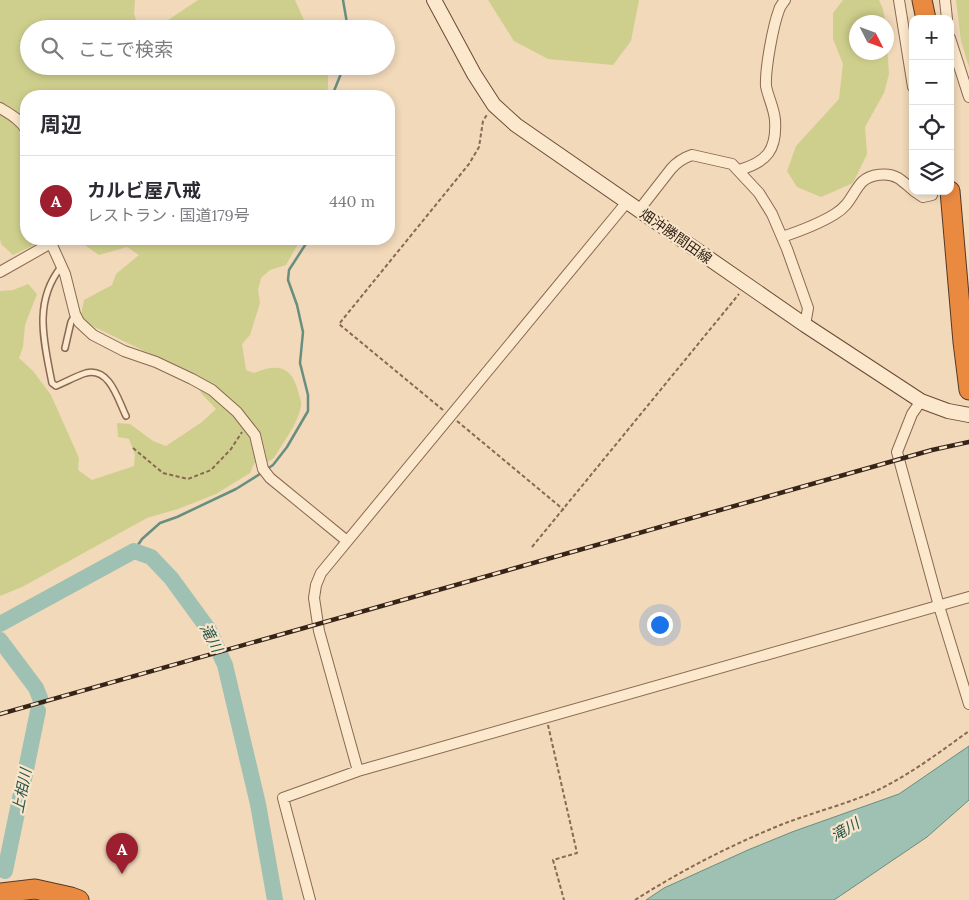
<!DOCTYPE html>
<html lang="ja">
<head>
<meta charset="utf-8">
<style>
	body { margin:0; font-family:Lora,"Noto Sans JP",serif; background:#f7f7f7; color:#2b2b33 }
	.controls { position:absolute; right:15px; top:15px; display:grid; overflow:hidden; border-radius:10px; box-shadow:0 2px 8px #0003 }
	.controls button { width:45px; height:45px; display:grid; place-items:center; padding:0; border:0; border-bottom:1px solid #e1e1e2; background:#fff; color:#2b2b33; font:25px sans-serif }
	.compass { position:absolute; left:849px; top:15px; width:45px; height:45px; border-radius:50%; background:#fff; box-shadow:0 2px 8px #0003; rotate:132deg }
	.you { position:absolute; left:659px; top:624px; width:18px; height:18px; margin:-12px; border:4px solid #fff; border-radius:50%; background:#1a73e8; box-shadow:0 0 0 8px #1a73e833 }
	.badge { display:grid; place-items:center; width:32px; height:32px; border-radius:50%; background:#9c1e2f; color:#fff; font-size:16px; font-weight:700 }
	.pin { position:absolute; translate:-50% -41px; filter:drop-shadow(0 1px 2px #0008) }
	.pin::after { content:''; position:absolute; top:26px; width:18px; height:15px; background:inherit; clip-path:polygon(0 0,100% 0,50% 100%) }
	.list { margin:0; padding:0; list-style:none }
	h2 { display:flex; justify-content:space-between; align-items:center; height:65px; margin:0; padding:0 20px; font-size:21px }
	h2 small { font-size:16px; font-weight:400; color:#7c7c81 }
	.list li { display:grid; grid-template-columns:32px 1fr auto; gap:15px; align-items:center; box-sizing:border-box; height:90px; padding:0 20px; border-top:1px solid #e1e1e2 }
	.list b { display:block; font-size:19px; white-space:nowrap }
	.list p { margin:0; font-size:16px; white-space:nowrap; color:#7c7c81 }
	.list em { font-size:16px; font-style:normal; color:#7c7c81 }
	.icon { flex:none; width:28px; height:28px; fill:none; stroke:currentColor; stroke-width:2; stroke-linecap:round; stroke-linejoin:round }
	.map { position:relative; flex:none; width:969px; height:900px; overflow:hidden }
	.search { position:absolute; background:#fff; box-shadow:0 2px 8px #0003; left:20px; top:20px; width:375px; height:55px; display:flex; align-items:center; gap:12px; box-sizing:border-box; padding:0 18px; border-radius:28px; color:#7c7c81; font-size:19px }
	.panel { position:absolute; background:#fff; box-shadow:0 2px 8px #0003; left:20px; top:90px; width:375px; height:155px; border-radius:20px }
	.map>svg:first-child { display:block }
	.green { fill:#cfcf8d }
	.water { fill:#9fc1b3; stroke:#668f7f }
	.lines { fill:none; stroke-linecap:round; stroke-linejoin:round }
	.stream { stroke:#668f7f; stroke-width:2.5 }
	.river { stroke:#9fc1b3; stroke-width:16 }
	.lane-casing { stroke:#896953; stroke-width:8 }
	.street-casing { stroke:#896953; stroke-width:12 }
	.secondary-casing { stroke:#6a4a37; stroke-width:16 }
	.highway-casing { stroke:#553828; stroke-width:21 }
	.path { stroke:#896953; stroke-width:2; stroke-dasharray:4 2.5; stroke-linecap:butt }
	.lane { stroke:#fce8cd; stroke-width:5 }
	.street { stroke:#fce8cd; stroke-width:10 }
	.secondary { stroke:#fce8cd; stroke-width:14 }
	.highway { stroke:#ea8a41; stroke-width:19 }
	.rail-casing { stroke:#362419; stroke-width:4.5 }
	.rail { stroke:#f8e5ca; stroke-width:2.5; stroke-dasharray:8; stroke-linecap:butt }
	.labels { text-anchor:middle; stroke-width:4.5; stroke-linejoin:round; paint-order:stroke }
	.street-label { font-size:14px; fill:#362419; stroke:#f8e5ca }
	.water-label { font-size:15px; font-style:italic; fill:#27584e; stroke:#f8e5ca }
</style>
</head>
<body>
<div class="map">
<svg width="969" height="900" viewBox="0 0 969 900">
	<rect width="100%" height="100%" fill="#f1d9ba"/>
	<path class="green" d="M0,0H135L134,14L139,28H156L198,0H295L308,29H29V66H328V86L327,96H26V111H23L17,125L24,146L22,163L26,175V239H39L32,246L13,255L1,244L0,239Z
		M488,0H639L631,41L613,65L548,59L514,41Z
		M843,0H879L883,9L885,22H856V52H886L887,43L889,74L884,93L865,127L867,154L853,183L821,197L797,187L787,171L796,146L839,99L843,64L833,39V13Z
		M956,0H969V67L961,41Z
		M83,239H301L286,265L270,270L261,278L258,290L260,303L250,335L242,344L246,370L254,373C277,364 291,365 298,391C299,396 302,401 301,406C298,424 283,442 274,458L268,462L263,458L255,462L250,473L216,494L178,509L147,518L22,587L0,596V291L13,290L28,284L37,294L25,325L23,347L19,358L33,371L51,395L79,458L78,470L92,480L134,466L135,455L129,439L118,437L117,423L130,424L153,441L166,446L202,422L216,409L201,393L198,377L80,320L84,300L112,285L116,274L139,255L127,247L99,255L86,246Z"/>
	<path class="water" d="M969,746V800L927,837L834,900H646L664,888L748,850L792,832L899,794Z"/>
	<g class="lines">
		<path class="stream" d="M343,0L348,29
			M332,96L344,66
			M267,469L273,465L287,447L308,411V395L300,363L303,332L297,305L288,280L289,270L309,239
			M134,551L142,539L160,523L177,517L236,489L263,472"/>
		<path class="river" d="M0,624L134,551L151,557L171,578L209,630L225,665L258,804L275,900
			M0,640L36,688L40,698
			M5,871L38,711"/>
		<g class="lane-casing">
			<path id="lane" d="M61,267C33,302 44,342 52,383L56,386C66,382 76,376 86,373C110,367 118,400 126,416
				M65,348L71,322L75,315"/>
		</g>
		<g class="street-casing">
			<path id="street" d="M899,0L913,87
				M945,0L947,19
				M950,38L969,97
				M0,108C10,114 21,120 26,130
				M739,170C767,162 777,150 775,120C774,108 768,97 766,86C765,69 773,26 779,10C780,6 783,3 785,0
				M914,191L923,197L932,195V191
				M639,210L671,169C677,162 683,158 692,155L732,164L759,193L772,214L787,249L808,308L805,325
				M782,237C800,231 819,224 835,214C850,205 852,193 862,182C870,174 888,172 898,178C903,181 908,186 913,190
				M51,239V243L65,274L75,314L79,322L93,335L124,351L156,362L192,379L212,390L237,412L255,435L263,469L270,478L347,541
				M0,272L51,243
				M921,401L912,414L897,452L939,606L969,704
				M358,771L319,631L314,598L316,585L321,573L627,202
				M310,900L283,798L358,771L969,597"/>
		</g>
		<g class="secondary-casing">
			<path id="secondary" d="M434,0L474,74L494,105L516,125L805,325L921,401L948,411L969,415"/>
		</g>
		<g class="highway-casing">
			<path id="highway" d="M922,0L926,19
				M950,191L963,342L969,390
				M0,893L35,889L71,897L79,900"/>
		</g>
		<path class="path" d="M443,410L339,324L469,164L479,147L483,121L488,113
			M457,421L564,510
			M133,448L163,473L188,479L211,470L231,449L242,432
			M532,547L739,294
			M548,725L577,853L553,860L564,900
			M635,900C682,870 731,845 783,824C814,812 851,803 880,789C912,773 940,752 969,731"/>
		<use href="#lane" class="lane"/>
		<use href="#street" class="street"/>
		<use href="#secondary" class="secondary"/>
		<use href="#highway" class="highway"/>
		<g class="rail-casing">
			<path id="rail" d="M0,714L932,450L969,442"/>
		</g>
		<use href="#rail" class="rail"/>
	</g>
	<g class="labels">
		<g class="street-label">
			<text transform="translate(676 236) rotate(35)" y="5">畑沖勝間田線</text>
		</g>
		<g class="water-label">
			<text transform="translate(211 638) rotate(62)" y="5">滝川</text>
			<text transform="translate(22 791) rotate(-79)" y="5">上相川</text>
			<text transform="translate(845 830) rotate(-30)" y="5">滝川</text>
		</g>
	</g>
</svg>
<div class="controls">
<button>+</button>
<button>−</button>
<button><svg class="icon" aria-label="locate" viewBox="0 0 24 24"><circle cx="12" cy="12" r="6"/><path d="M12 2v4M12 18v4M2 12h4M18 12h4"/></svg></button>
<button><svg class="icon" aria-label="layers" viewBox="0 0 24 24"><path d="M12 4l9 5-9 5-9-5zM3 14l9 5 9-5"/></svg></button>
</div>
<svg class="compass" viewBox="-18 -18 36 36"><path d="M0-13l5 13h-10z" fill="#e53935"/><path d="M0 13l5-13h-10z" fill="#7c7c81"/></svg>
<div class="you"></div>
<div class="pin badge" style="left:122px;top:874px">A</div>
<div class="search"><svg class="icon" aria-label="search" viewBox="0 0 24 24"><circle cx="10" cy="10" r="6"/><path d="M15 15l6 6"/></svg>ここで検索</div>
<section class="panel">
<h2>周辺<small></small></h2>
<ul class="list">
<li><span class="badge">A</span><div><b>カルビ屋八戒</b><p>レストラン · 国道179号</p></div><em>440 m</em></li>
</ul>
</section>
</div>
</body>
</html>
